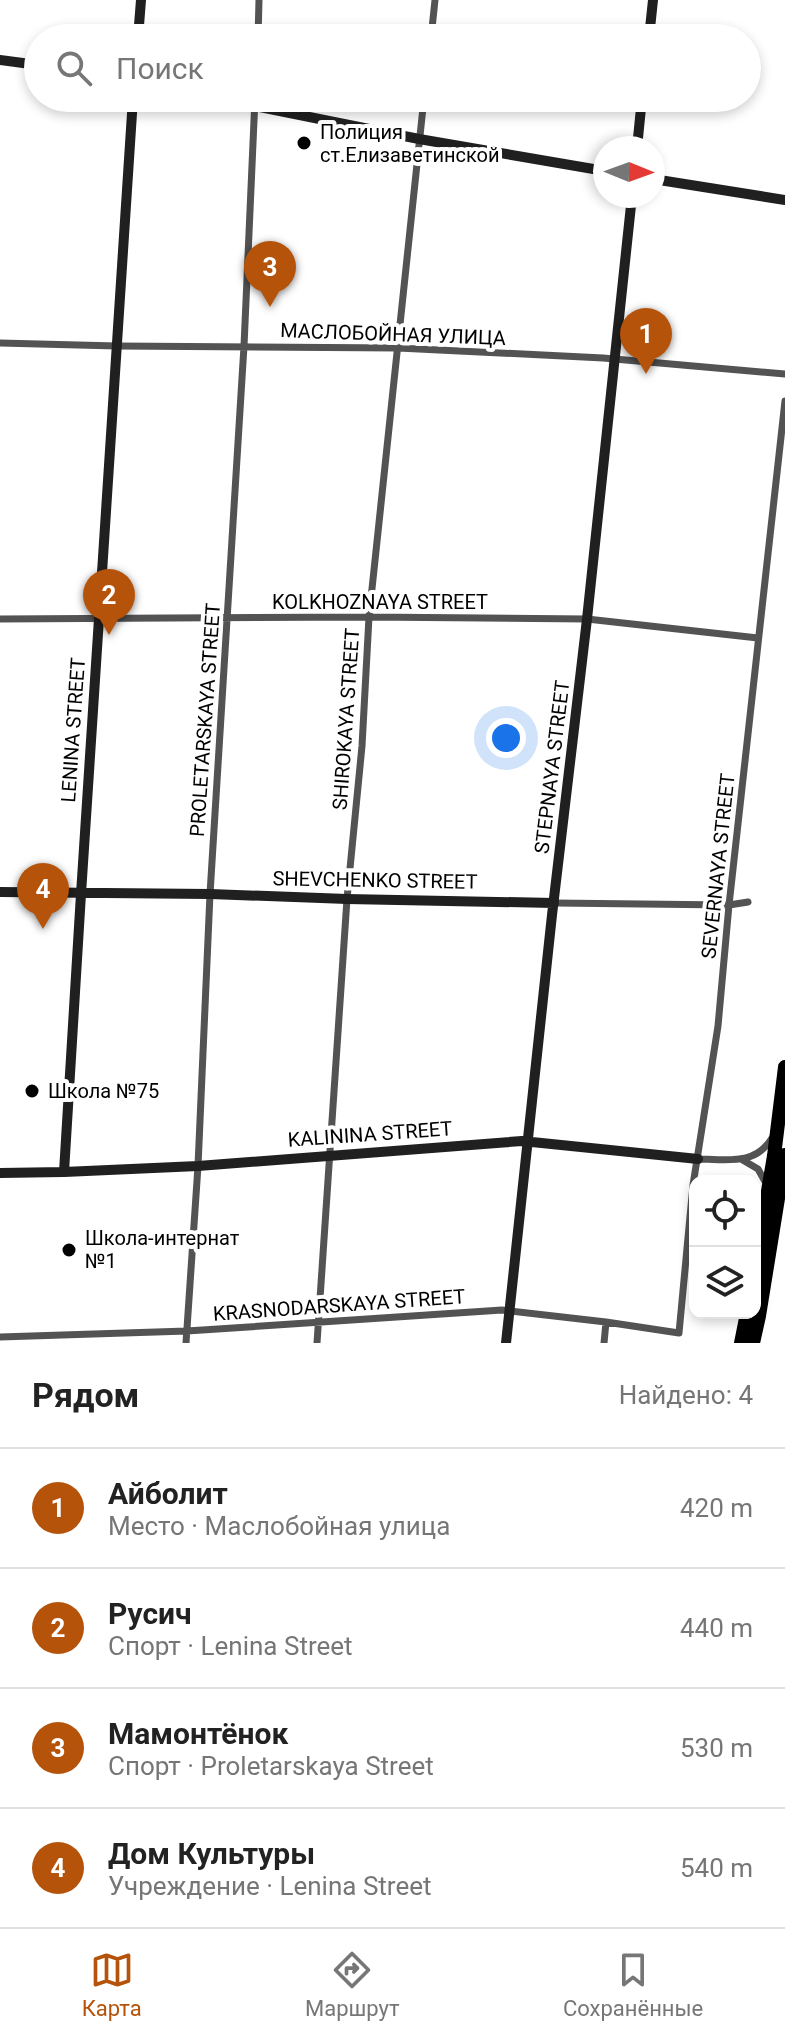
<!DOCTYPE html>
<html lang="ru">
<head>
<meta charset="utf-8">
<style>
	body { margin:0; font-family:Roboto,sans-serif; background:#f2f2f2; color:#222 }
	.controls { position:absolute; right:24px; bottom:24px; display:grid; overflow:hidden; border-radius:16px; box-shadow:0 4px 12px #0003 }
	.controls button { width:72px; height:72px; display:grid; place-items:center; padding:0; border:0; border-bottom:2px solid #e0e0e0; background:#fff; color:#222; font:40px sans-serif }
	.compass { position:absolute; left:593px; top:136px; width:72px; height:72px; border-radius:50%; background:#fff; box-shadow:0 4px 12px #0003; rotate:91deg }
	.you { position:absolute; left:506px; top:738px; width:28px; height:28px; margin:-20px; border:6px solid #fff; border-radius:50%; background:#1a73e8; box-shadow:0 0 0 12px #1a73e833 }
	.badge { display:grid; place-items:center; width:52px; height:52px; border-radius:50%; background:#b45309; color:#fff; font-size:26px; font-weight:700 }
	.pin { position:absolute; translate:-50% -66px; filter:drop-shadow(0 2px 4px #0008) }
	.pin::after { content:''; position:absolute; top:42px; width:28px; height:24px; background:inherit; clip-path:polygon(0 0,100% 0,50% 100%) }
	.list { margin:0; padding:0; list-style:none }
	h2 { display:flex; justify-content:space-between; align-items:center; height:104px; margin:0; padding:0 32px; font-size:34px }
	h2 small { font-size:26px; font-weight:400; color:#767676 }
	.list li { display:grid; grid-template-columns:52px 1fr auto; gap:24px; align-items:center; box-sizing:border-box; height:120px; padding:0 32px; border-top:2px solid #e0e0e0 }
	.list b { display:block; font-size:30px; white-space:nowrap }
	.list p { margin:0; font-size:26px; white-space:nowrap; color:#767676 }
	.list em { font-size:26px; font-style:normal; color:#767676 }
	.icon { flex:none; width:44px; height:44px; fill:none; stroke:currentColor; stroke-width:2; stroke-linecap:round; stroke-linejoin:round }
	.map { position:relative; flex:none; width:785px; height:1343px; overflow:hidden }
	.search { position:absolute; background:#fff; box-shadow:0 4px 12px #0003; left:24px; right:24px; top:24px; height:88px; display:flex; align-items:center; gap:20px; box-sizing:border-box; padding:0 28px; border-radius:44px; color:#767676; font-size:30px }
	.sheet { height:584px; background:#fff }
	nav { display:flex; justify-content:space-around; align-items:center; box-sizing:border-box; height:112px; border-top:2px solid #e0e0e0; background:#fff; font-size:22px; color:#767676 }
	nav a { display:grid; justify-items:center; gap:4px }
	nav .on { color:#b45309 }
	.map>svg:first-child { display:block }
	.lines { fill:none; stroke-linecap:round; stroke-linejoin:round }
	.street { stroke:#535353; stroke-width:7 }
	.secondary { stroke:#202020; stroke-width:10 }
	.highway { stroke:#000; stroke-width:14 }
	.poi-dot { fill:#000; stroke:#fff; stroke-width:3 }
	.labels { text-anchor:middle; stroke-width:8; stroke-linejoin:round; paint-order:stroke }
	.poi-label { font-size:20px; fill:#000; stroke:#fff; text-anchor:start }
	.street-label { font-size:20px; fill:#000; stroke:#fff }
</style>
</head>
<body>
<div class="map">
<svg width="785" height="1343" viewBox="0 0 785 1343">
	<rect width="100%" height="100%" fill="#fff"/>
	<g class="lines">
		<path class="street" d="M258,38L259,0
			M431,38L435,0
			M0,343L117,346L398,348L603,358L785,374
			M0,619L369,617L587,619L758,638
			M554,903L729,905L748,902
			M698,1159C727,1159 755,1166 772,1138
			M741,1159L758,1169L767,1185
			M679,1333L693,1185L718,1026L729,905L785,401
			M0,1337L187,1331L502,1310L606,1322L679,1333
			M186,1343L198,1166L210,894L244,346L255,98
			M317,1343L347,899L362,746L369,617L424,98
			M604,1343L606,1322"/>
		<path class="secondary" d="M138,38L141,0
			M649,38L653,0
			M0,60L38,65
			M215,98L419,139L605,171
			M637,148L642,98
			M653,179L785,200
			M0,892L210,894L347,899L554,903
			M64,1172L81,894L133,98
			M0,1173L64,1172L198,1166L522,1141L698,1159
			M506,1343L552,915L587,619L632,196"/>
		<path class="highway" d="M755,1267L774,1156L785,1067
			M741,1343L747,1313
			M753,1343L759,1316L785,1155"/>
	</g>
	<g class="poi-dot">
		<circle cx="304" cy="143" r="8"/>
		<circle cx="32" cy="1091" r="8"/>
		<circle cx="69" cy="1250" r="8"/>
	</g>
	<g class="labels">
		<g class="poi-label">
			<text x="320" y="139">Полиция<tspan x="320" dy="23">ст.Елизаветинской</tspan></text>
			<text x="48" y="1098">Школа №75</text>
			<text x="85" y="1245">Школа-интернат<tspan x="85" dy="23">№1</tspan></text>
		</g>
		<g class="street-label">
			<text transform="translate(393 334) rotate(2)" y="7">МАСЛОБОЙНАЯ УЛИЦА</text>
			<text x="380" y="609">KOLKHOZNAYA STREET</text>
			<text transform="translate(346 719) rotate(-86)" y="7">SHIROKAYA STREET</text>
			<text transform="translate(205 720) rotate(-86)" y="7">PROLETARSKAYA STREET</text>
			<text transform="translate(73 730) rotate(-86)" y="7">LENINA STREET</text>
			<text transform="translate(552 767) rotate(-83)" y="7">STEPNAYA STREET</text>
			<text transform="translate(718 866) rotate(-84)" y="7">SEVERNAYA STREET</text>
			<text transform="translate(375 880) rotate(1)" y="7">SHEVCHENKO STREET</text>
			<text transform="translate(370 1134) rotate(-4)" y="7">KALININA STREET</text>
			<text transform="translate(339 1305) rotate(-4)" y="7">KRASNODARSKAYA STREET</text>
		</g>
	</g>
</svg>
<div class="controls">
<button><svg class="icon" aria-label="locate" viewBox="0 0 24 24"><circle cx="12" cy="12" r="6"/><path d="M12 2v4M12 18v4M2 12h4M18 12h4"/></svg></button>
<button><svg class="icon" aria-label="layers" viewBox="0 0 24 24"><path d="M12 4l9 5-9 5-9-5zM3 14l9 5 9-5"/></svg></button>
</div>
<svg class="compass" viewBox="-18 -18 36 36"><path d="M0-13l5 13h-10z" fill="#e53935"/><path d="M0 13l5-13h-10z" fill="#767676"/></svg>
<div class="you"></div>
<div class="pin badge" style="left:646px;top:374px">1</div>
<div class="pin badge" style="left:109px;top:635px">2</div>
<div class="pin badge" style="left:270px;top:307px">3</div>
<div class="pin badge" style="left:43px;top:929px">4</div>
<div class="search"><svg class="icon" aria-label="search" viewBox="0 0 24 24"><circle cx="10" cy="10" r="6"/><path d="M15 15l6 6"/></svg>Поиск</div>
</div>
<section class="sheet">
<h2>Рядом<small>Найдено: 4</small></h2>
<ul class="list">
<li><span class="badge">1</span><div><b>Айболит</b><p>Место · Маслобойная улица</p></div><em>420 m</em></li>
<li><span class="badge">2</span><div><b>Русич</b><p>Спорт · Lenina Street</p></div><em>440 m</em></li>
<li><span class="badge">3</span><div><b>Мамонтёнок</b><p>Спорт · Proletarskaya Street</p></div><em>530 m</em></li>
<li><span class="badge">4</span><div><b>Дом Культуры</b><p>Учреждение · Lenina Street</p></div><em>540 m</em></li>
</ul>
</section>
<nav>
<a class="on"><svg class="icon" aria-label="map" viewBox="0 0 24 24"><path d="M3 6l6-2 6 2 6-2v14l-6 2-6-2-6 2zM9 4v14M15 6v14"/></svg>Карта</a>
<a><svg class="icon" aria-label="directions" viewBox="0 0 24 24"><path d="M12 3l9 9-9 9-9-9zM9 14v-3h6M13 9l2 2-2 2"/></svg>Маршрут</a>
<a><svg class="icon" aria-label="saved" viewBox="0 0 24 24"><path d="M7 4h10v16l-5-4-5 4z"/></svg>Сохранённые</a>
</nav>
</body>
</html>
